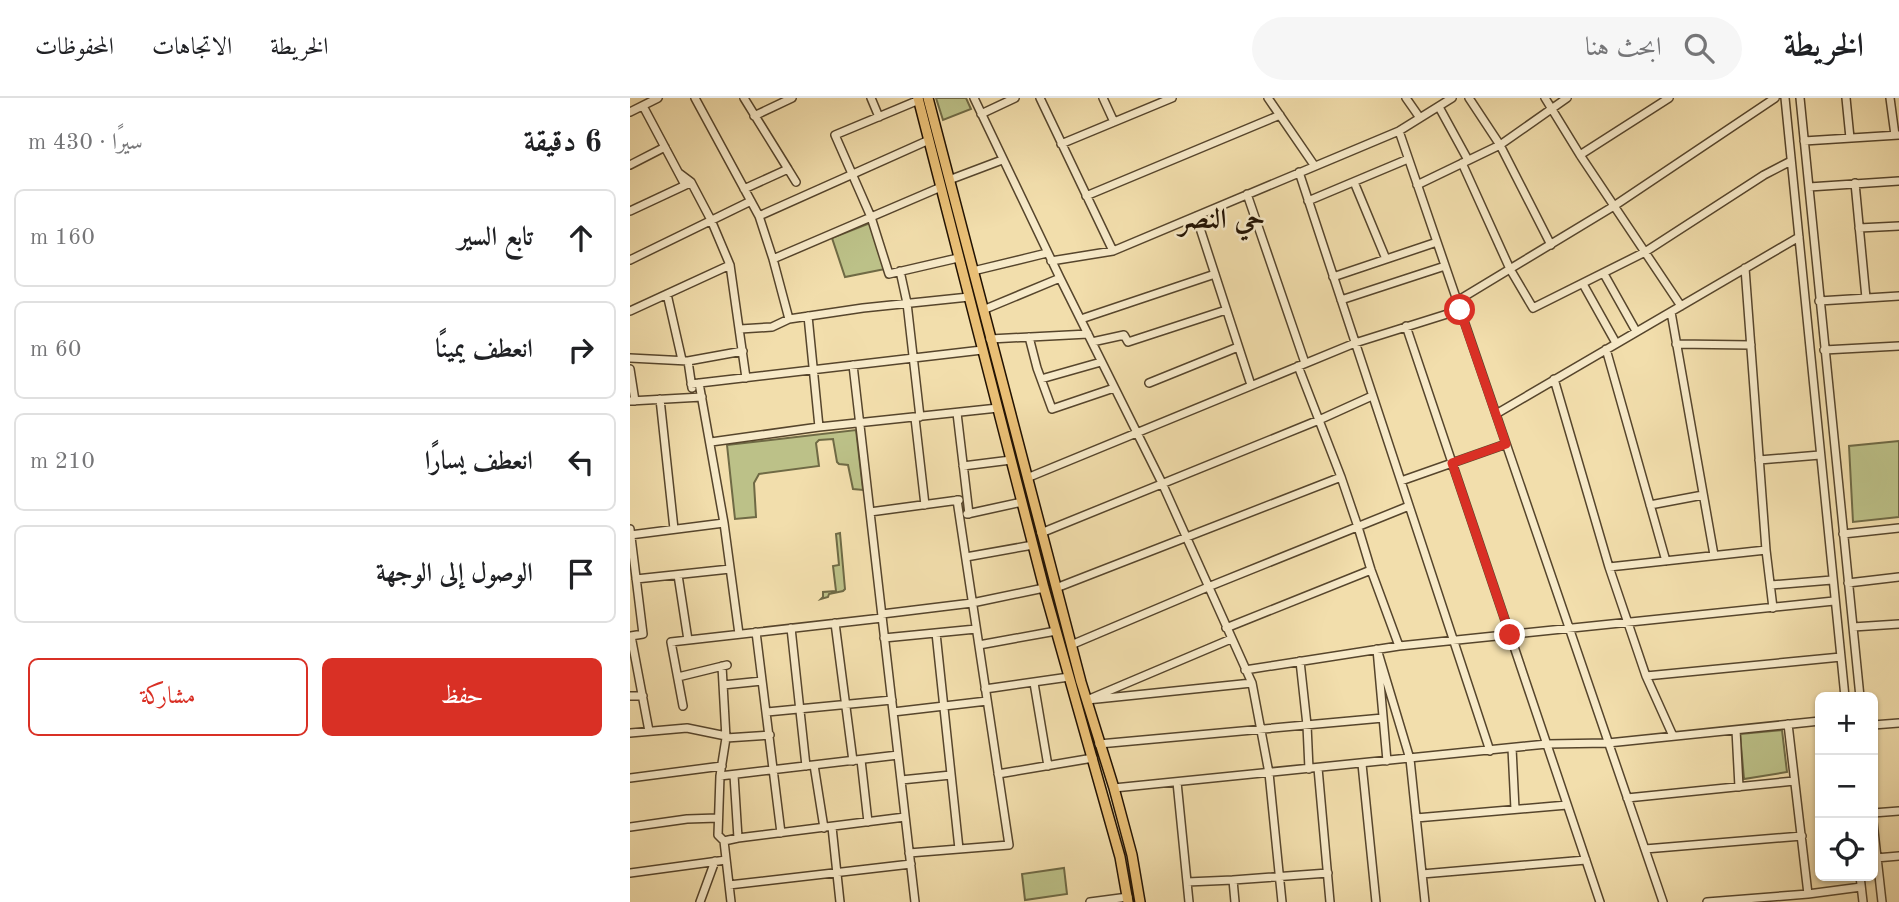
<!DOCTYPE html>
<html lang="ar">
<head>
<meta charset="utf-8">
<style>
	body { margin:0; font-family:"Old Standard TT",Amiri,serif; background:#f6f6f6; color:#202124; direction:rtl }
	.controls { position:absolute; right:21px; bottom:21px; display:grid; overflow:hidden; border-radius:10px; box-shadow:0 2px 5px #0004 }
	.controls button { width:63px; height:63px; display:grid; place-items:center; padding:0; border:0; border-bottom:2px solid #e0e0e0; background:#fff; color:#202124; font:35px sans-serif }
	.stop { position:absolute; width:21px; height:21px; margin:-16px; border:5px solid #d93025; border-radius:50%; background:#fff }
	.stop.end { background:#d93025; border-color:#fff; box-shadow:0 2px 7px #0008 }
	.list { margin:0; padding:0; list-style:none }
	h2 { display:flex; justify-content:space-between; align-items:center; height:91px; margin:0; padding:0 28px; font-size:30px }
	h2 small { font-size:23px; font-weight:400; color:#757577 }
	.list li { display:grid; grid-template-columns:46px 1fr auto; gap:21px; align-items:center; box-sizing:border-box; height:98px; margin:0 14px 14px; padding:0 14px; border:2px solid #e0e0e0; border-radius:10px }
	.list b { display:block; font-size:26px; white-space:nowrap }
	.list em { font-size:23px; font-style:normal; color:#757577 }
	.actions { display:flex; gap:14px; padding:21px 28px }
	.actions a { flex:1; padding:16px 0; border:2px solid #d93025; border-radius:10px; text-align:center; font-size:24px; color:#d93025 }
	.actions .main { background:#d93025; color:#fff }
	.icon { flex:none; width:38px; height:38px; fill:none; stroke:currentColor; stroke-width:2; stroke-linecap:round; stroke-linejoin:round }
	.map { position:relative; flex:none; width:1269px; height:804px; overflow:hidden; direction:ltr }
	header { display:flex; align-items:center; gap:42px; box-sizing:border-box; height:98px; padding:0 35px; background:#fff; border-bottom:2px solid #e0e0e0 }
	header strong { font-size:33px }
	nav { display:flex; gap:38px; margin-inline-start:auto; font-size:24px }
	.search { width:490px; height:63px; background:#f6f6f6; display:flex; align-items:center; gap:18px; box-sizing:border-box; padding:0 24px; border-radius:38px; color:#757577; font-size:26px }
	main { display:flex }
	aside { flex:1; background:#fff }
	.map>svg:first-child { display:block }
	.green { fill:#bcc188; stroke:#6f6a45; stroke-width:2 }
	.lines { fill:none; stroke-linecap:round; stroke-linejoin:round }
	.minor-casing { stroke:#56452c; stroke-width:10 }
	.major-casing { stroke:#221202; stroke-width:12 }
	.minor { stroke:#f7eac9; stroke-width:7 }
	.major { stroke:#e9bf76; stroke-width:9 }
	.route { stroke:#d93025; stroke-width:9 }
	.labels { text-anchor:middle; stroke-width:5; stroke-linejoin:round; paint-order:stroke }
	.neighbourhood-label { font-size:28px; font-weight:bold; fill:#221202; stroke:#f7eac9 }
</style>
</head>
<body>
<header>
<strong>الخريطة</strong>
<div class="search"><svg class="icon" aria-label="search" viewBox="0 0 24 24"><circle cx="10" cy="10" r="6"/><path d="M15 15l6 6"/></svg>ابحث هنا</div>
<nav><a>الخريطة</a><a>الاتجاهات</a><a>المحفوظات</a></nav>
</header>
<main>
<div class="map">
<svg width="1269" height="804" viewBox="0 0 1269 804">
	<rect width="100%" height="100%" fill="#f2deac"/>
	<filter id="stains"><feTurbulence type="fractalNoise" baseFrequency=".00286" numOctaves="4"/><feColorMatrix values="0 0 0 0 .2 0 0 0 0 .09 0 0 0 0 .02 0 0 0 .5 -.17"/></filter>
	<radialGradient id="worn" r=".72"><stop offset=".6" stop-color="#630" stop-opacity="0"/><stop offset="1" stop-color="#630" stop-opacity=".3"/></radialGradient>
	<path class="green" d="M306,0H336L341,11L313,22Z
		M240,125L255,171L215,179L202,140Z
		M226,332L233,392L223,391L218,367L209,366L207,364L203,341L189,342L186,345L189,368L129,376L124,385L126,419L105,421L97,347Z
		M1269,343V419L1223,424L1219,348Z
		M210,435L215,491L213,493L199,496L198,499L191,501L193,499V494L206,493L203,468L209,467L206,436Z
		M1152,632L1157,674L1114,681L1110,636Z
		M434,770L437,796L395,802L392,776Z"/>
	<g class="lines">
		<g class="minor-casing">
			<path id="minor" d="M65,0L129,118L143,161L159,221
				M114,0L158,71
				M241,0L249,19
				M344,0L430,180L532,385L622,585L639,675L652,804
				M410,0L483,153
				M473,0L484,24
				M638,0L684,67
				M776,0L790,20
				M839,0L870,47L921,147
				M915,0L950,57L1051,208
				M1155,0L1215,599
				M1170,0L1230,599
				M1216,0L1220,40
				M1260,0L1265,37
				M289,2L205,37L241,119L259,176L328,160
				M13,8L55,87
				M809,9L838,62
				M0,14L28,0
				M351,16L385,0
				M124,18L162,0
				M769,33L1033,804
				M1174,43L1269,37
				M431,46L542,0
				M950,57L1039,0
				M832,65L880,171L903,210L1015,154L1134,77L1161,63
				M0,67L35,49
				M669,74L860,653
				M49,75L61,84L81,122L100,167L116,280
				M319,82L372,62
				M724,84L756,161
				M1225,85L1236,200
				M787,87L870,47L937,0
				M1179,89L1269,83
				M114,91L158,71L166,84
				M617,96L675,265
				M456,98L650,17
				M678,103L778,61
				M0,113L60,85
				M129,118L299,42
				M566,118L621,287
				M1229,130L1269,128
				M143,161L311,89
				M0,162L121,103
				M421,163L483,153L769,33L822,0
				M1115,170L1136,452L1143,510
				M270,173L277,205L290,319
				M343,173L417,155
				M974,176L1006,233
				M703,179L807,144
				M953,186L986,245
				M37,196L52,262
				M711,202L815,168
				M827,203L984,108L1145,0
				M1189,203L1269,198
				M353,212L430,180
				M0,213L100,167
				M1041,214L1084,457
				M178,218L189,329
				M451,221L585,176
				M776,228L970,804
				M110,231L142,229L159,221L233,210L339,199
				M399,239L407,270L422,311L484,290
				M360,241L458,236
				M462,244L494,237L498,244L596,212
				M1046,246L1121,247
				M976,251L1036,463
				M1194,252L1269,248
				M0,260L58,263L113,253
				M58,263L62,290
				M223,267L285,804
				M668,268L711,379L728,429L741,472L769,548
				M0,271L5,303
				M411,281L471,264
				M924,281L979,469L1016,578L1043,638
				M69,285L94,425L109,536
				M519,285L608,249
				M61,286L352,252
				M30,301L44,431
				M0,303L72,299
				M327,315L339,416
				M866,316L1169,139
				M285,320L295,407
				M81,344L189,329L368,310
				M1129,362L1190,357
				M333,368L381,362
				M397,380L725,245L830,212
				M771,383L876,346
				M1020,407L1073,397
				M240,414L329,402
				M337,416L392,404
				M0,431L13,536L1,538L19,633
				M411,435L689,322L742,298
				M1213,436L1269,430
				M0,437L94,425
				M336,459L403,447
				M979,469L1136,452
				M48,477L58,542
				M6,481L100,471
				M1218,485L1269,479
				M1141,487L1202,482
				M426,490L711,379
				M252,516L342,505L414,490
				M205,525L223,663
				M1223,529L1269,526
				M161,530L176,668
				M596,530L741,472
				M126,534L151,735
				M306,535L329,751
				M254,540L346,531
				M601,541L457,602L622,585
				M349,547L426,533
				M441,547L578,489L779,408
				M670,563L677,627L679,671
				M92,568L96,640L90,678L268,657
				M615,572L769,548L1204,503
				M1016,578L1211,559
				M48,579L97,567
				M404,585L418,668
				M93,587L132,583
				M355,591L439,579
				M0,598H13
				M53,608L41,544L252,520
				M137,614L262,602
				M263,614L357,603
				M1158,626L1178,796
				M1243,627L1269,625
				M1106,632L1109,689
				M0,635L57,630L96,638
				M96,640L140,637
				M469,646L753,620
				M882,650L885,711
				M231,662L238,724
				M757,663L747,551L780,661L795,804
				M732,666L746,804
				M184,667L194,730
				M688,670L700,804
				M368,676L463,660
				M104,677L108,740
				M90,678L88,737L94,743L101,804
				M0,680L92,668
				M271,682L321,677
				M547,684L559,804
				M484,690L917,646L978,645L1190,623
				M997,700L1164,683
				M1243,715L1269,713
				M786,720L937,707
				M1243,724L1252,804
				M0,729L57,721L88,720
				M202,729L210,804
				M94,743L108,740L275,719
				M1015,751L1172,738
				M279,755L379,747L327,402
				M1246,760L1269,758
				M0,775L96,762
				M792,776L956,762
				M1230,778L1233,804
				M603,782L605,804
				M557,784L603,782L698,775
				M99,787L281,766
				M70,804L85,763
				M460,804L498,799
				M1077,804L1178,796L1231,789"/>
		</g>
		<g class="major-casing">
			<path id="major" d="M288,0L414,490L490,759L498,804
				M298,0L451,584L484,690L502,757L510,804"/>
		</g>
		<use href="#minor" class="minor"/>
		<use href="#major" class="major"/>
	</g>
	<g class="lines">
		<path class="route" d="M830,212L876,346L822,365L880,537"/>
	</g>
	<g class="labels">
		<g class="neighbourhood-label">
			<text x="592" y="130">حي النصر</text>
		</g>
	</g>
	<rect width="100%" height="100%" filter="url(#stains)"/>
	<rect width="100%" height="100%" fill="url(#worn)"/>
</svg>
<div class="controls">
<button>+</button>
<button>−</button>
<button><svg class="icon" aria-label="locate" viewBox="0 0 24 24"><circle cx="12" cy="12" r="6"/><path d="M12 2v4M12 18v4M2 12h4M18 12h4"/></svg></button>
</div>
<div class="stop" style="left:830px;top:212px"></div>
<div class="stop end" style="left:880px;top:537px"></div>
</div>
<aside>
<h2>6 دقيقة<small>سيرًا · 430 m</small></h2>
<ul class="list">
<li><svg class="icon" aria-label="ahead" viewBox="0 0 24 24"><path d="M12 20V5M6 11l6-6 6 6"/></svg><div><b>تابع السير</b></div><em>160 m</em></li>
<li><svg class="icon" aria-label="right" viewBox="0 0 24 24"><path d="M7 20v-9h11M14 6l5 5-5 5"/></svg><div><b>انعطف يمينًا</b></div><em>60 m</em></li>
<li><svg class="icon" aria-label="left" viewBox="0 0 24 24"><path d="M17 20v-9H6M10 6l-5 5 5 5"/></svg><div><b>انعطف يسارًا</b></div><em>210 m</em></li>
<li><svg class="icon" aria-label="arrive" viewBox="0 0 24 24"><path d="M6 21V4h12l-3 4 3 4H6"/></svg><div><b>الوصول إلى الوجهة</b></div></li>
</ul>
<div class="actions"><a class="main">حفظ</a><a>مشاركة</a></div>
</aside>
</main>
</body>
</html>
